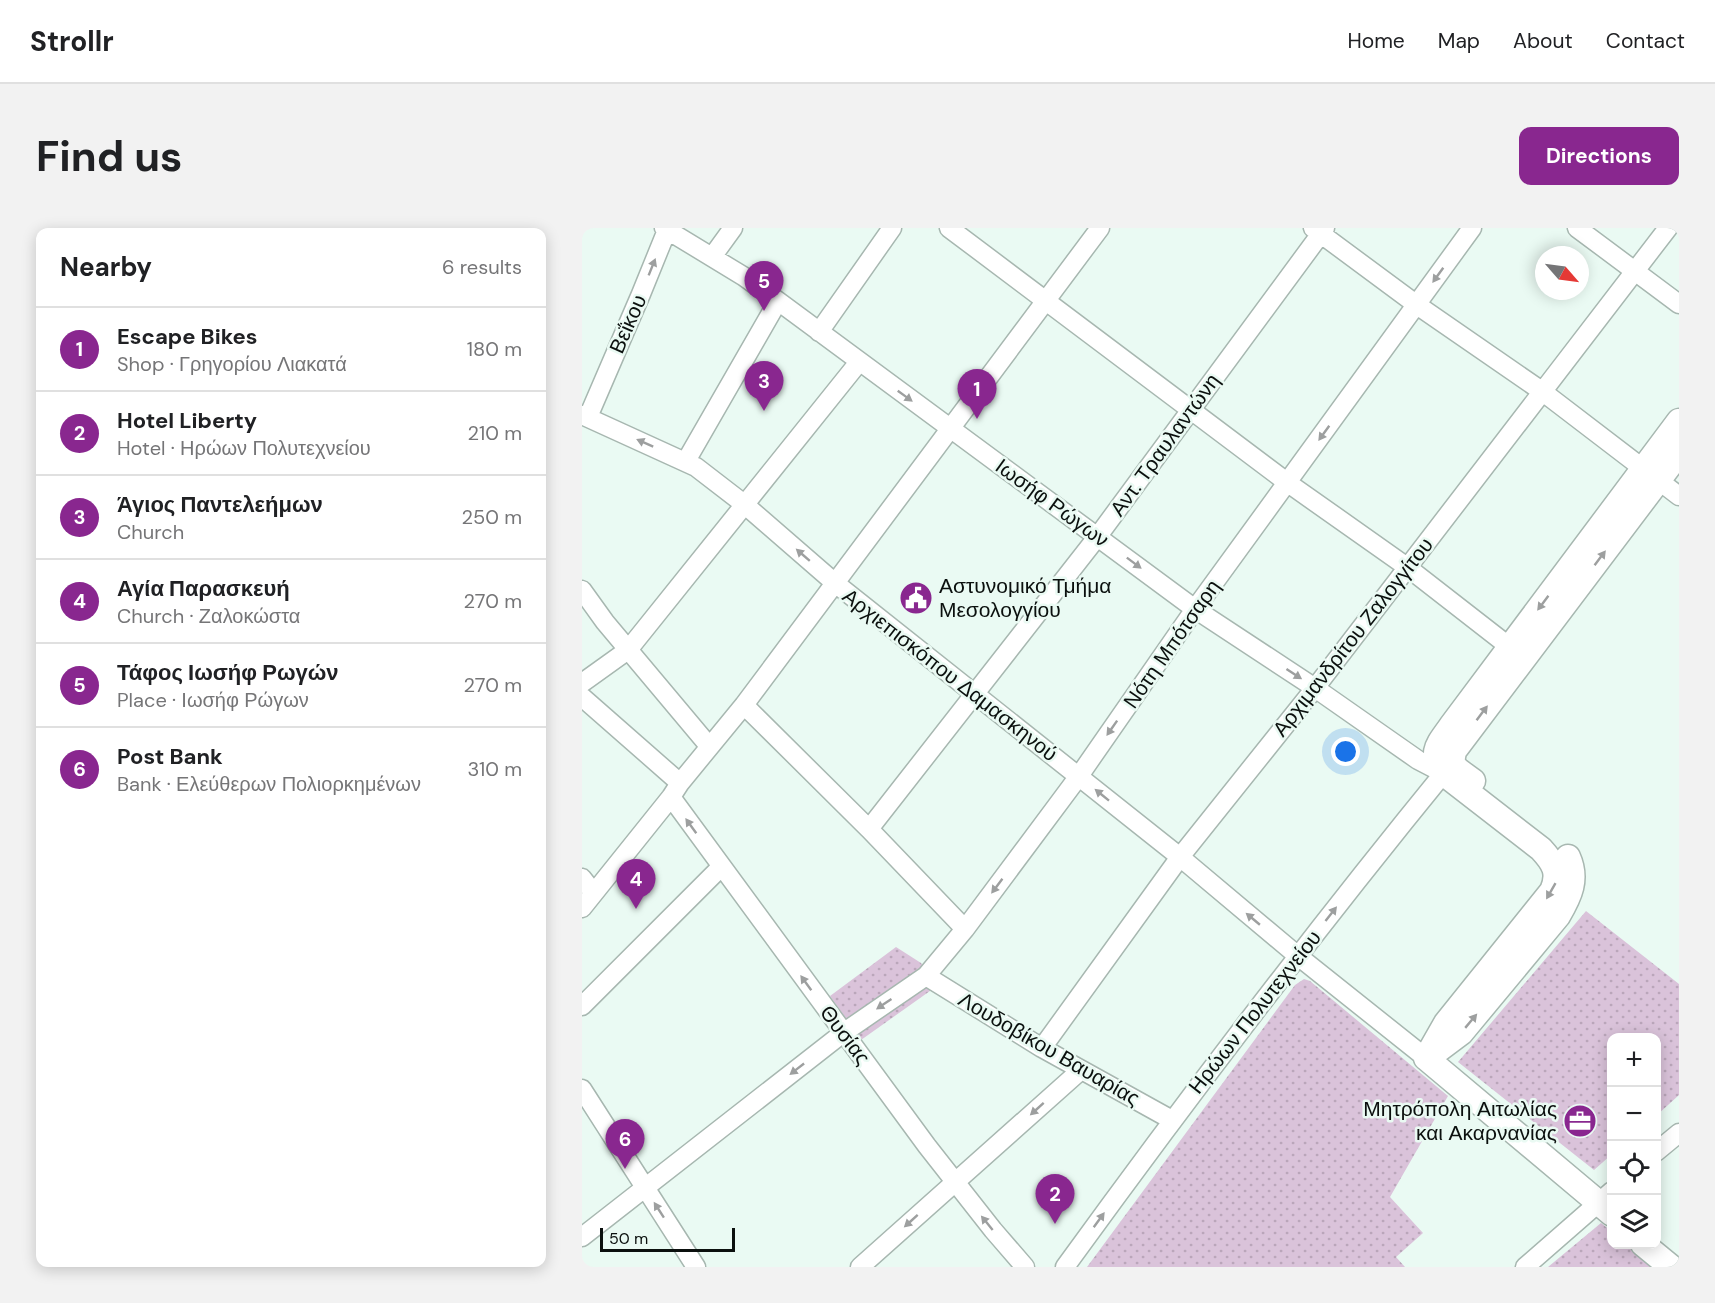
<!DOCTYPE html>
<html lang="en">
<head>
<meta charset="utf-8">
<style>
	body { margin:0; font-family:"DM Sans",sans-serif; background:#f2f2f2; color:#202124 }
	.controls { position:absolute; right:18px; bottom:18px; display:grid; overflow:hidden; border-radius:12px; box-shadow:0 3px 15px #0003 }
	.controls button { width:54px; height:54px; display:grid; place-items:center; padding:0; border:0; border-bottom:2px solid #e0e0e0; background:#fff; color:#202124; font:30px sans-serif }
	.compass { position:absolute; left:953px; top:18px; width:54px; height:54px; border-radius:50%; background:#fff; box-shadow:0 3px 15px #0003; rotate:118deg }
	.scale { position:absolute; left:18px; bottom:15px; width:135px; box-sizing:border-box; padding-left:6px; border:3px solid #0b100e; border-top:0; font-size:16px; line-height:21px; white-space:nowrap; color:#0b100e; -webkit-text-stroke:4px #eafaf3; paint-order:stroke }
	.you { position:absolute; left:764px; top:524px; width:21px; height:21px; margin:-15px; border:4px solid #fff; border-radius:50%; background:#1a73e8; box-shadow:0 0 0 9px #1a73e833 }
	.badge { display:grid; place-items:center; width:39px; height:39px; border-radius:50%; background:#89278f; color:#fff; font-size:20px; font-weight:700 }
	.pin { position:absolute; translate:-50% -50px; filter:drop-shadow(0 2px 3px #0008) }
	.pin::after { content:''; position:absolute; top:32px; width:21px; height:18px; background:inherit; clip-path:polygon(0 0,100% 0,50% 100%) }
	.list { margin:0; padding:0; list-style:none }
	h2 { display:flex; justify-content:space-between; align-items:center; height:78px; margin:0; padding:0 24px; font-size:26px }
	h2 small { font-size:20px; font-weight:400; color:#757577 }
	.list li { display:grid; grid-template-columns:39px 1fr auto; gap:18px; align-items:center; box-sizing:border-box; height:84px; padding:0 24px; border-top:2px solid #e0e0e0 }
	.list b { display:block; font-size:22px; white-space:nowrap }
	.list p { margin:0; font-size:20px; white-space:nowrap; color:#757577 }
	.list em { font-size:20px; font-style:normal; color:#757577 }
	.icon { flex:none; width:33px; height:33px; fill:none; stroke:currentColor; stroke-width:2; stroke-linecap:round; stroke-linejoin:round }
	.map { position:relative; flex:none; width:1097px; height:1039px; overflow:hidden; border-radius:12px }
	header { display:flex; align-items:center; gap:36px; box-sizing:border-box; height:84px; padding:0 30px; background:#fff; border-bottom:2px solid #e0e0e0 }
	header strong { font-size:28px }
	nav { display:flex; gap:33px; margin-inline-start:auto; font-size:21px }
	.intro { display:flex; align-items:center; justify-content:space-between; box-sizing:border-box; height:144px; padding:0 36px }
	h1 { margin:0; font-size:42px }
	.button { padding:15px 27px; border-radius:12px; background:#89278f; color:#fff; font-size:21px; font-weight:700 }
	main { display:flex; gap:36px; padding:0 36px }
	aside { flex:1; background:#fff; border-radius:12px; box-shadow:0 3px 15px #0003 }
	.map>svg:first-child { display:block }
	.grass { fill:url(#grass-dots) }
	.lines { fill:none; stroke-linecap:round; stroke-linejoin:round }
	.minor-casing { stroke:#a7b7b0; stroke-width:21 }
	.major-casing { stroke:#a7b7b0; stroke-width:27 }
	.minor { stroke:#fff; stroke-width:18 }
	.major { stroke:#fff; stroke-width:24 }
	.oneway { fill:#9d9f9f }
	.labels { text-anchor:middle; stroke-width:5; stroke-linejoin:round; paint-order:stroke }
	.street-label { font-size:21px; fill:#0b100e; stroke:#eafaf3 }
	.poi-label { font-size:21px; fill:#0b100e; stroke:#eafaf3; text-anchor:start }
</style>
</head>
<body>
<header>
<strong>Strollr</strong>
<nav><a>Home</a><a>Map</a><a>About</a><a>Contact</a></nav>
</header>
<div class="intro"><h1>Find us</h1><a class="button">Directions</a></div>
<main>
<aside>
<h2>Nearby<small>6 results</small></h2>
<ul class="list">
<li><span class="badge">1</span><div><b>Escape Bikes</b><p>Shop · Γρηγορίου Λιακατά</p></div><em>180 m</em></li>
<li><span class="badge">2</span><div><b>Hotel Liberty</b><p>Hotel · Ηρώων Πολυτεχνείου</p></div><em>210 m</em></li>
<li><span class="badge">3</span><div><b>Άγιος Παντελεήμων</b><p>Church</p></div><em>250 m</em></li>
<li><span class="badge">4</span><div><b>Αγία Παρασκευή</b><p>Church · Ζαλοκώστα</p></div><em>270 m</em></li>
<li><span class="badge">5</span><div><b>Τάφος Ιωσήφ Ρωγών</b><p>Place · Ιωσήφ Ρώγων</p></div><em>270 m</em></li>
<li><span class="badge">6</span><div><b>Post Bank</b><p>Bank · Ελεύθερων Πολιορκημένων</p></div><em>310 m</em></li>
</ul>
</aside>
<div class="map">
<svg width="1097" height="1039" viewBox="0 0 1097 1039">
	<defs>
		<pattern id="grass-dots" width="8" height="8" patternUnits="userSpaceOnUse" patternTransform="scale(1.5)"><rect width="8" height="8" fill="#dac3da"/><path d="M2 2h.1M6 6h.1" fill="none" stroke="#baa6ba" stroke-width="1.8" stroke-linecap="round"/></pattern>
	</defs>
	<rect width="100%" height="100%" fill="#eafaf3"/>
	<path class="grass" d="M1004,683L1097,756V867L1075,887L1074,810H1030L1029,927L1012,942L876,834Z
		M314,719L339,735L355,758L279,812L248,768Z
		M722,751L728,753L866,868L808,969L841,1005L814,1029L823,1039H505L713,757Z
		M1019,995L1029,1003L1030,1016L1047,1017L1076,1039H966Z"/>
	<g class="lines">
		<g class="minor-casing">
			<path id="minor" d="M82,0L161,48L196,73L613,381L733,460L836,532L861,545
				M367,0L706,255L825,339L938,427
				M731,0L835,77L961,164L1097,268
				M995,0L1097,76
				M130,29L151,0
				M237,104L310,0
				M0,187L114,239L162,276L253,355L598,629L716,728L844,830
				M6,189L59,66L85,2
				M104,233L196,73
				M0,362L23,394L127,518
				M0,455L46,422L277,134
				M0,469L98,555
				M162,477L287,601L383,701
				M89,569L345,918L411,1002L443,1039
				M287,601L516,308L743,0
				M0,650L11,664
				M0,680L89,569L98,555L162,477L518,0
				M344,748L460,820L590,892
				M0,778L139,639
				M460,820L598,629L733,460L1086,0
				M0,861L114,1039
				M1074,924L1097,905
				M0,1009L261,805L344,748L383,701L497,548L613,381L890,0
				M278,1039L499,842
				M483,1039C607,868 735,700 869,536
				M943,1039L1030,963"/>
		</g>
		<g class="major-casing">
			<path id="major" d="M891,553L876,542L870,535L872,523L1097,225
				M851,826L879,805L976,688C988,668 996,651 986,629
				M844,830L864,795L970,663C978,645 972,635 959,621L861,545C847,523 856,517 869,498L1097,193
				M844,830L1030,986
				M1061,1016L1089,1039"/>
		</g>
		<use href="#minor" class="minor"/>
		<use href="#major" class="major"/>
	</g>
	<defs><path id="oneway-solid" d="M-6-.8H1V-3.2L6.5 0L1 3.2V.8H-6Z" transform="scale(1.5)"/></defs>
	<g class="oneway">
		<use href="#oneway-solid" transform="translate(70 39) rotate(-68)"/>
		<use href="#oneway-solid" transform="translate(856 47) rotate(126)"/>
		<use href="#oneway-solid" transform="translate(323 168) rotate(36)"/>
		<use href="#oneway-solid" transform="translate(742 205) rotate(126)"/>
		<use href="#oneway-solid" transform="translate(63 215) rotate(-156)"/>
		<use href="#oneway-solid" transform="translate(221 327) rotate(-139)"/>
		<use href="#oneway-solid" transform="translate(1018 330) rotate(-53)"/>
		<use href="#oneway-solid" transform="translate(552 335) rotate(37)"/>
		<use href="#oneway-solid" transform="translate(961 375) rotate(127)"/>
		<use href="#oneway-solid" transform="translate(712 446) rotate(33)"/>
		<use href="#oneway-solid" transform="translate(900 485) rotate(-53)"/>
		<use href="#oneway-solid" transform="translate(530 500) rotate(125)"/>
		<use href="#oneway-solid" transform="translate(520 567) rotate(-141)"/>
		<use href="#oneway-solid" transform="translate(109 598) rotate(-126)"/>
		<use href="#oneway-solid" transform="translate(415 658) rotate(127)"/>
		<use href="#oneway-solid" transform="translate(969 663) rotate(120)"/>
		<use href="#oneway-solid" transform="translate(749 686) rotate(-52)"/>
		<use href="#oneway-solid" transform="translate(671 691) rotate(-140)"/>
		<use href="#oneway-solid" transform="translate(224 755) rotate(-126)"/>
		<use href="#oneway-solid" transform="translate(302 776) rotate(146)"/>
		<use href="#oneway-solid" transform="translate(889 793) rotate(-50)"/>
		<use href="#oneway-solid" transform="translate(215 841) rotate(142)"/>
		<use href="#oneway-solid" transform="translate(455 881) rotate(138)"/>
		<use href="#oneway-solid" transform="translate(77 982) rotate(-123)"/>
		<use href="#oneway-solid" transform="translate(517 992) rotate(-54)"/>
		<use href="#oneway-solid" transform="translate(329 993) rotate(138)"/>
		<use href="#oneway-solid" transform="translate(405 995) rotate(-129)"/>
	</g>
	<defs>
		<g id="civic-disc" transform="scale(1.725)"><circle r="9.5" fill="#89278f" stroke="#eafaf3"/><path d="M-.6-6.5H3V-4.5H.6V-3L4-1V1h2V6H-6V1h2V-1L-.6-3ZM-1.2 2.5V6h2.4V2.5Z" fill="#fff"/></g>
		<g id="office-disc" transform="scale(1.725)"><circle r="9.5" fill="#89278f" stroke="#eafaf3"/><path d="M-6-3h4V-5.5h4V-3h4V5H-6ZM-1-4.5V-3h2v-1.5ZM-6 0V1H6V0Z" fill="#fff"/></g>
	</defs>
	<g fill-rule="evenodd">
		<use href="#civic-disc" x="334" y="370"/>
		<use href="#office-disc" x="998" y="893"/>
	</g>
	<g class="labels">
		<g class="street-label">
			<text transform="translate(46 96) rotate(-66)" y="7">Βεΐκου</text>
			<text transform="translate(583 217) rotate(-54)" y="7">Αντ. Τραυλαντώνη</text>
			<text transform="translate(470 275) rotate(36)" y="7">Ιωσήφ Ρώγων</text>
			<text transform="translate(771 409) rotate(-52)" y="7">Αρχιμανδρίτου Ζαλογγίτου</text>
			<text transform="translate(590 416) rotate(-55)" y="7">Νότη Μπότσαρη</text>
			<text transform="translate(368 447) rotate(38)" y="7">Αρχιεπισκόπου Δαμασκηνού</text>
			<text transform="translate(673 784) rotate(-52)" y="7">Ηρώων Πολυτεχνείου</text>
			<text transform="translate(263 807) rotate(53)" y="7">Θυσίας</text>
			<text transform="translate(467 821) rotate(30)" y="7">Λουδοβίκου Βαυαρίας</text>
		</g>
		<g class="poi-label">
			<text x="357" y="365">Αστυνομικό Τμήμα<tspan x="357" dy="24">Μεσολογγίου</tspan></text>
			<text x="975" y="888" text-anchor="end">Μητρόπολη Αιτωλίας<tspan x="975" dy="24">και Ακαρνανίας</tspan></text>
		</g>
	</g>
</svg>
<div class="controls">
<button>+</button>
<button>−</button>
<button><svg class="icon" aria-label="locate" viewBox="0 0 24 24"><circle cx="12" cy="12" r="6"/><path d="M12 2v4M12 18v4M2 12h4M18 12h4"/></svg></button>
<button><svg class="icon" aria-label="layers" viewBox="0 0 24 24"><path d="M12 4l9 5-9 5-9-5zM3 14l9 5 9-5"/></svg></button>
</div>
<svg class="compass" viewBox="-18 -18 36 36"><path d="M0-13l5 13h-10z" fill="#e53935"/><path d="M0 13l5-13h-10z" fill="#757577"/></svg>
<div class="scale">50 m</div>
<div class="you"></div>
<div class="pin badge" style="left:395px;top:191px">1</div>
<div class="pin badge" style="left:473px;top:996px">2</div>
<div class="pin badge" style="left:182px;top:183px">3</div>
<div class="pin badge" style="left:54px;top:681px">4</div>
<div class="pin badge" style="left:182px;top:83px">5</div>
<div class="pin badge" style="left:43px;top:941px">6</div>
</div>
</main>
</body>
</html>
